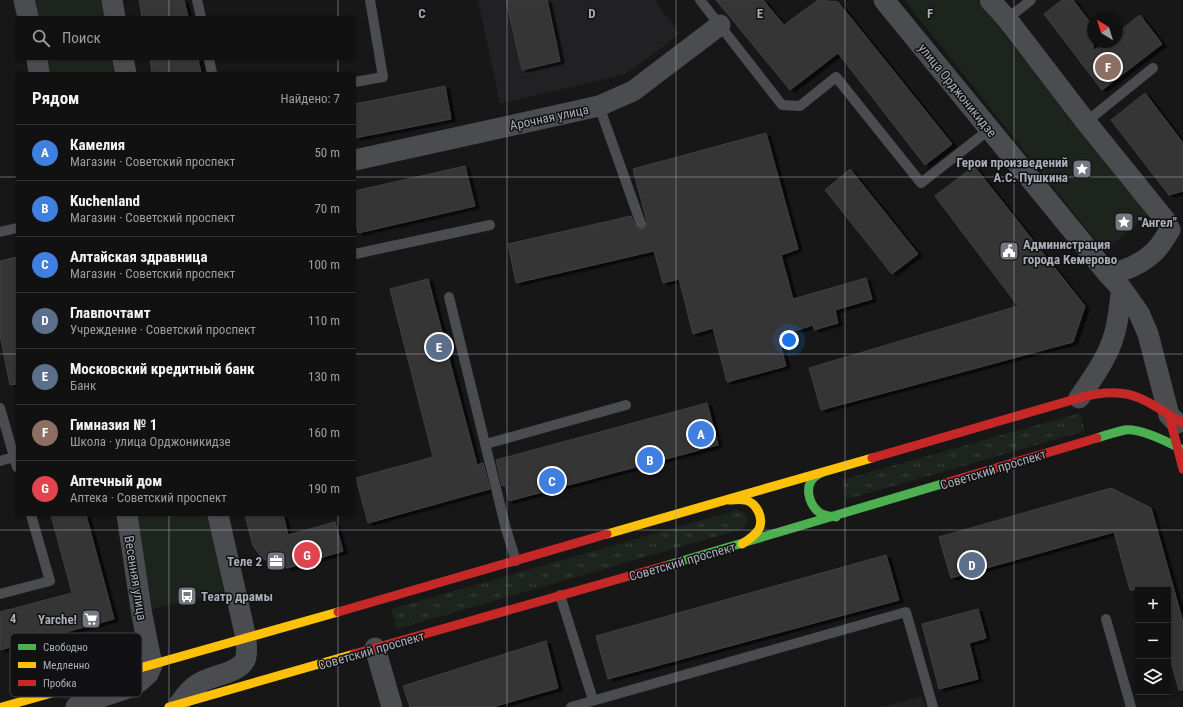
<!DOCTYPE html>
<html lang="ru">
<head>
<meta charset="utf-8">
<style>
	body { margin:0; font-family:"Roboto Condensed",sans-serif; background:#1a1a1a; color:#f1f3f6 }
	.controls { position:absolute; right:12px; bottom:12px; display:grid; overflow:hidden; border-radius:0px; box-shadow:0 1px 3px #0004 }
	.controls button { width:36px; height:36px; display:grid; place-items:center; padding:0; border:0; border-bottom:1px solid #303131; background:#111; color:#f1f3f6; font:20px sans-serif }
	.compass { position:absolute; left:1087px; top:12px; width:36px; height:36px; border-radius:50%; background:#111; box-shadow:0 1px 3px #0004; rotate:322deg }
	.you { position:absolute; left:789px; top:340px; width:14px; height:14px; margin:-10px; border:3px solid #fff; border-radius:50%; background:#1a73e8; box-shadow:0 0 0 6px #1a73e833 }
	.badge { display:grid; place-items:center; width:26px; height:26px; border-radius:50%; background:#7c3aed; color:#fff; font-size:13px; font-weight:700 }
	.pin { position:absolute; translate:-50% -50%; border:2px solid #fff; box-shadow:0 1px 4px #0006 }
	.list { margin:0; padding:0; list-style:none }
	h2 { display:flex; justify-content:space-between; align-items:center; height:52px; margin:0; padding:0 16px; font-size:17px }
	h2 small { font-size:13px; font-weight:400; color:#9c9d9f }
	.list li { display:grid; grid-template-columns:26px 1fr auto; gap:12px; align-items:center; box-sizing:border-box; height:56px; padding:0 16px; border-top:1px solid #303131 }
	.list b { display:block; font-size:15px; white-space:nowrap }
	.list p { margin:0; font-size:13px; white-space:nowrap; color:#9c9d9f }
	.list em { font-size:13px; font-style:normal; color:#9c9d9f }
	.icon { flex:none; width:22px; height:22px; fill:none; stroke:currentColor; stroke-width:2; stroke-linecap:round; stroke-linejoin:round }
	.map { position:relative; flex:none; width:1183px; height:707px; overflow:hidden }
	.search { position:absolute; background:#111; box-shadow:0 1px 3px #0004; left:16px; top:16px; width:340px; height:44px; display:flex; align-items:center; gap:10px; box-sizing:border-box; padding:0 14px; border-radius:0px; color:#9c9d9f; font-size:15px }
	.panel { position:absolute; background:#111; box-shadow:0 1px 3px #0004; left:16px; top:72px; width:340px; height:444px; border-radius:0px }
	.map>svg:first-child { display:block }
	.built { fill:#212123 }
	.grass { fill:url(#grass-tufts) }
	.park { fill:#1d241e }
	.building { fill:#353536; stroke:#3f4043; filter:url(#shadow) }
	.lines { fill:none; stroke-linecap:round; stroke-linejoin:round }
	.lane { stroke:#4b4c50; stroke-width:10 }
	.street { stroke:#4b4c50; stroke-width:21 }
	.fast { stroke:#4caf50; stroke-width:9 }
	.slow { stroke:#ffc107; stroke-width:9 }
	.jam { stroke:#c62828; stroke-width:9 }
	.grid { fill:none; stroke:#a8adb8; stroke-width:1; stroke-opacity:0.55 }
	.labels { text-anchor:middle; stroke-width:3; stroke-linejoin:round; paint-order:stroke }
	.street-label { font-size:13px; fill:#a8adb8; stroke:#111113 }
	.poi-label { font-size:13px; font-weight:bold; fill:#a8adb8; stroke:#111113; text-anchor:end }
	.key { fill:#111113; stroke:#3e4045; stroke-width:1 }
	.key-label { font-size:11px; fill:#a8adb8 }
	.grid-label { font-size:13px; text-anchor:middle; font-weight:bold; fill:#a8adb8; stroke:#111113; stroke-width:3; stroke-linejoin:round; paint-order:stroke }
</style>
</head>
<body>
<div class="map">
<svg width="1183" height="707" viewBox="0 0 1183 707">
	<defs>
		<pattern id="grass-tufts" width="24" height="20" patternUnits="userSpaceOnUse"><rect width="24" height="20" fill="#1d241e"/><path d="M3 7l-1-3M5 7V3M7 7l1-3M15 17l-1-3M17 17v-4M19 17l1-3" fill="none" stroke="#3b413d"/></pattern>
		<filter id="shadow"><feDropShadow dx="4.5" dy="2.5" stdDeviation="0" flood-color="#0009"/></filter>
	</defs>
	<rect width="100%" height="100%" fill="#171717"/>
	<path class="built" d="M478,0H654L680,34L626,74L500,104Z
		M922,696L925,707H881Z"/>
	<path class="grass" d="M1080,413L1085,431L847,499L842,480Z
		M737,510L745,513C749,520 748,524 742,529L397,629L391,609Z"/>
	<path class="park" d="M31,0H105L109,17H34Z
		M904,0H977L1148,215L1104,251Z
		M43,59H117L120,73H45Z
		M134,515H209L224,592L153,609Z"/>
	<path class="building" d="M139,0H184L188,17H142Z
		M506,0H547L560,61L522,70Z
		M716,0H763L784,25L818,0L838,2L952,144L925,165L838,53L790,90Z
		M1062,0H1073L1093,26V51L1105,42H1117V33L1140,15L1162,44L1102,90L1044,14Z
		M150,59H198L201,73H152Z
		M445,86L451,119L355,138V104Z
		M1145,93L1183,143V191L1169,195L1111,120Z
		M766,133L798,249L781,255L793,299L866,278L872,299L835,310L838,323L814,330L813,325L778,336L786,366L727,382L713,328L693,334L679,279L663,283L654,251L516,283L508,244L631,216L637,229L640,230L646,228L647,222L633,169Z
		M465,166L475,206L358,233L355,218V191Z
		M974,166L1085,306L1073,342L821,410L809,368L1018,306L935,196Z
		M850,169L918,254L892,274L825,190Z
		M17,257V384L10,385L0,335V261Z
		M428,279L477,465L483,463L490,489L368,523L356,478L433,457L390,289Z
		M707,403L718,445L509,501L505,485L502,486L496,460Z
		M1111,488L1151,508L1183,622V690H1179L1171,662L1168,663V590H1130L1114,532L951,578L939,537Z
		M51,515H86L114,619L0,650V612L72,593Z
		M245,515H283L288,535L335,522L343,551L288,568L276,565L262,558L253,546Z
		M886,555L899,600L608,679L596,636Z
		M978,609L986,638L969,643L978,679L939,689L922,624Z
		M546,641L558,688L493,707H410L403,686Z"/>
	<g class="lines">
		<path class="lane" d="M197,0L201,17
			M700,0L782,105L800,106L836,77L921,183L990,129
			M1007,19L1031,0
			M209,59L212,73
			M355,82L383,77L370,0
			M599,106L641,224
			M1086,122L1153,68
			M0,232L17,228
			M355,254L490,225
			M449,297L506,529L516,561
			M0,408L17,467
			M486,444L626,405
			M0,461L14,457
			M0,594L50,581L31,515
			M560,595L593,700
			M1106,619L1131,707
			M571,707L906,612L933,707"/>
		<path class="street" d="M24,0L28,17
			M112,0L115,17
			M884,0L1108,274L1122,289L1139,313L1148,334L1169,415L1177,423
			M990,0L1007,19L1086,122L1166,221L1170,230C1165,238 1160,247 1153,253C1141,264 1124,271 1108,274
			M37,59L39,73
			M123,59L126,73
			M355,160L599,106L633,91L720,25
			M1079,398C1095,375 1112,352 1117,323C1119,312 1120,300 1122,289
			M375,648L392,707
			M179,704C184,697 190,689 198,684C211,675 238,674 245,660C248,653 246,645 246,638L218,515
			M76,707L86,702L128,688L139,682L148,674L152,665L142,615L127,515"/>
		<path class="fast" d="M1097,438C1106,435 1116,432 1125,430C1141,428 1168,442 1183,450
			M821,473C817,475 813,478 811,481C805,492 811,507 820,513C825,516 831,516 836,517
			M668,565L945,483"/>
		<path class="slow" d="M729,500C734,500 740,499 745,500C757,503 764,518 759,529C755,536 748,540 742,544
			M607,534L872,458
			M2,707L338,612
			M169,707L354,654"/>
		<path class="jam" d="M1169,415L1183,469
			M872,458L1079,398C1129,384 1142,399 1183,423
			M945,483L1097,438
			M338,612L607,534
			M354,654L668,565"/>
	</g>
	<path class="grid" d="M169,0V17M338,0V17M507,0V707M676,0V707M845,0V707M1014,0V707M169,59V73M338,59V73M0,177H17M355,177H1183M0,354H17M355,354H1183M169,515V707M338,515V707M0,530H1183"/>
	<defs>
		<g id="sight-square" transform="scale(1)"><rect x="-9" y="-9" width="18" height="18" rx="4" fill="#757880" stroke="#111113"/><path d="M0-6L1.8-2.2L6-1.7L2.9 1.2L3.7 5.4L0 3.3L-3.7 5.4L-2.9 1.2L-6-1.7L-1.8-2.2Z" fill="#fff"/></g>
		<g id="civic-square" transform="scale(1)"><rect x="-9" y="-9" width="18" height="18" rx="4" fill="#757880" stroke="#111113"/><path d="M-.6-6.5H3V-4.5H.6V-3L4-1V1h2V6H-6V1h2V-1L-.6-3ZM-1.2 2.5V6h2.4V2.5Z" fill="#fff"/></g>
		<g id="office-square" transform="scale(1)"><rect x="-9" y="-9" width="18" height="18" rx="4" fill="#757880" stroke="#111113"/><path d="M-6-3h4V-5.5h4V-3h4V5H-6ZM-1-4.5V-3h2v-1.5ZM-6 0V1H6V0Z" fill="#fff"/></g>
		<g id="bus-square" transform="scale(1)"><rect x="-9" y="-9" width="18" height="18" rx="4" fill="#757880" stroke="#111113"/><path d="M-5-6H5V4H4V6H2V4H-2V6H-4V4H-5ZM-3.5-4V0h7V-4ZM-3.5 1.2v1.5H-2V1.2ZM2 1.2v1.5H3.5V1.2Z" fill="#fff"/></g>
		<g id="supermarket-square" transform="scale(1)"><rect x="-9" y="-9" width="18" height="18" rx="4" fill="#757880" stroke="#111113"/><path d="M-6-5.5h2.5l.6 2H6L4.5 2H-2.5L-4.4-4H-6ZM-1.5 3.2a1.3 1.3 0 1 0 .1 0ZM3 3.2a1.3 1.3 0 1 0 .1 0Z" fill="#fff"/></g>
	</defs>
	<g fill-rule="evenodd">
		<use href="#sight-square" x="1082" y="169"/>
		<use href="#sight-square" x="1124" y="222"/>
		<use href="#civic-square" x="1009" y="251"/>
		<use href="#office-square" x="276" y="561"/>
		<use href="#bus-square" x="187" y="596"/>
		<use href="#supermarket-square" x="91" y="619"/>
	</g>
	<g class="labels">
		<g class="street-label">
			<text transform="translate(958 90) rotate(51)" y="5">улица Орджоникидзе</text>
			<text transform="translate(549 117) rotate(-12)" y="5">Арочная улица</text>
			<text transform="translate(993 469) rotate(-17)" y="5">Советский проспект</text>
			<text transform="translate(682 561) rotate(-16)" y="5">Советский проспект</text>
			<text transform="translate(136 578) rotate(81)" y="5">Весенняя улица</text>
			<text transform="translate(371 650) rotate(-16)" y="5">Советский проспект</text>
		</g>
		<g class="poi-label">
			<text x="1068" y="167">Герои произведений<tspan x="1068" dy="15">А.С. Пушкина</tspan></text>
			<text x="1138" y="227" text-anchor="start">"Ангел"</text>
			<text x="1023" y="249" text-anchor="start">Администрация<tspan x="1023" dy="15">города Кемерово</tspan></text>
			<text x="262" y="566">Теле 2</text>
			<text x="201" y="601" text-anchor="start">Театр драмы</text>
			<text x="77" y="624">Yarche!</text>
		</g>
	</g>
	<rect x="10" y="633" width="132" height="64" rx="6" class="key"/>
	<rect x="18" y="644" width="18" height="6" fill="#4caf50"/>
	<rect x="18" y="662" width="18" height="6" fill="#ffc107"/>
	<rect x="18" y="680" width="18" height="6" fill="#c62828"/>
	<g class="key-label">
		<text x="43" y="651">Свободно</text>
		<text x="43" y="669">Медленно</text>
		<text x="43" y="687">Пробка</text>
	</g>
	<g class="grid-label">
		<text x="422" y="18">C</text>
		<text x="592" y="18">D</text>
		<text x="760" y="18">E</text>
		<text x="930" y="18">F</text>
		<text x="13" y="623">4</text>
	</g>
</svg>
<div class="controls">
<button>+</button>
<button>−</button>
<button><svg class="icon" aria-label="layers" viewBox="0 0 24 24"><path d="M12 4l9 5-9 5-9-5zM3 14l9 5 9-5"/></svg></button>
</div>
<svg class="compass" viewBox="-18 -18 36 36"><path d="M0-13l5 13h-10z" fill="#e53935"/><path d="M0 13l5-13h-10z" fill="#9c9d9f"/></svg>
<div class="you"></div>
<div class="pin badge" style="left:701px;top:434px;background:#3f7fe0">A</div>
<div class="pin badge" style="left:650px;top:460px;background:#3f7fe0">B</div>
<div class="pin badge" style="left:552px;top:481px;background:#3f7fe0">C</div>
<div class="pin badge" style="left:972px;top:565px;background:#5c6f8a">D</div>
<div class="pin badge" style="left:439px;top:347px;background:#5c6f8a">E</div>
<div class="pin badge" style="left:1108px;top:67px;background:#8d6e63">F</div>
<div class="pin badge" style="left:307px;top:555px;background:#e0444e">G</div>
<div class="search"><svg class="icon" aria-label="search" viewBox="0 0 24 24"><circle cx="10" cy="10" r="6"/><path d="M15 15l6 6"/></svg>Поиск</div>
<section class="panel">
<h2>Рядом<small>Найдено: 7</small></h2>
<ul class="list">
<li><span class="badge" style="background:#3f7fe0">A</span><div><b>Камелия</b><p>Магазин · Советский проспект</p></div><em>50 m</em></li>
<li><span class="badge" style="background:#3f7fe0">B</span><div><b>Kuchenland</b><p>Магазин · Советский проспект</p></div><em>70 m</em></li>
<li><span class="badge" style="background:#3f7fe0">C</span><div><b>Алтайская здравница</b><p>Магазин · Советский проспект</p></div><em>100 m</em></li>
<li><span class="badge" style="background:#5c6f8a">D</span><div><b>Главпочтамт</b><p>Учреждение · Советский проспект</p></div><em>110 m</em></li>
<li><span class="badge" style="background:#5c6f8a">E</span><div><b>Московский кредитный банк</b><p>Банк</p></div><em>130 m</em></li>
<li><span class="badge" style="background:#8d6e63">F</span><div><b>Гимназия № 1</b><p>Школа · улица Орджоникидзе</p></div><em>160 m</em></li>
<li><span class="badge" style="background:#e0444e">G</span><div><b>Аптечный дом</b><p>Аптека · Советский проспект</p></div><em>190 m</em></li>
</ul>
</section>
</div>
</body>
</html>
